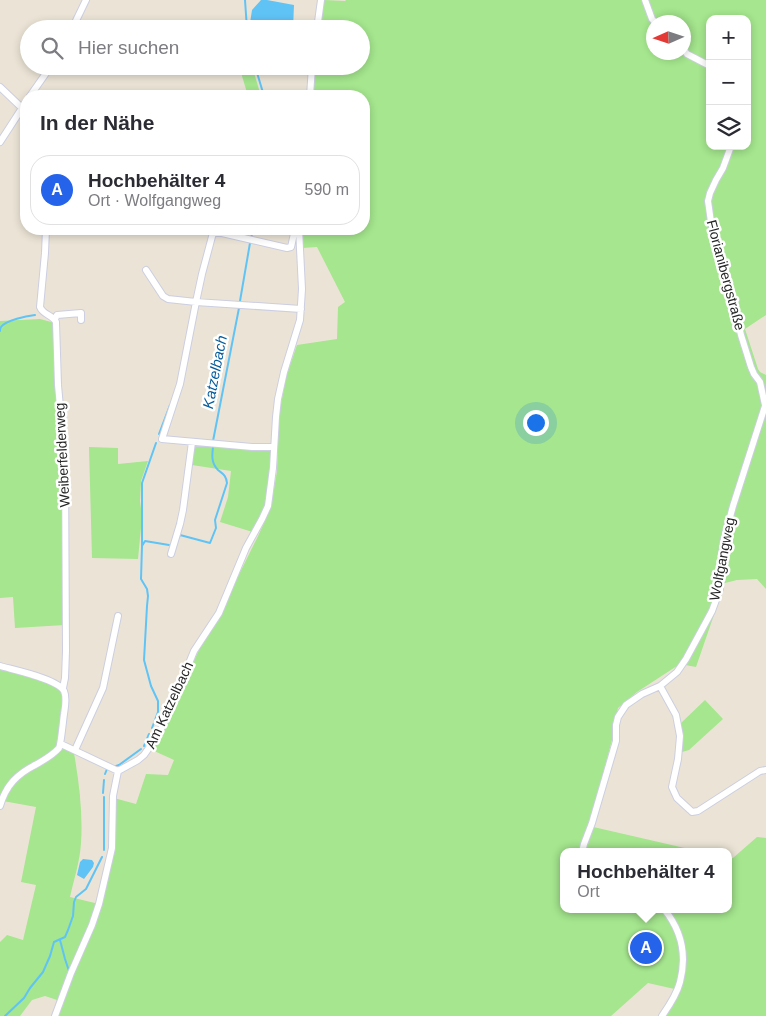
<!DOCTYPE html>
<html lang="de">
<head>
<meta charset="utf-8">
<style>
	body { margin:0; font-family:Arial,sans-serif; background:#f2f2f3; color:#2b2b33 }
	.controls { position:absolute; right:15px; top:15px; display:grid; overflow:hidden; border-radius:10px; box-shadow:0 2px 8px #0003 }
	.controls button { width:45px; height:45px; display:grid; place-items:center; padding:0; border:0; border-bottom:1px solid #e1e1e2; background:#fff; color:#2b2b33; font:25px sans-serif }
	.compass { position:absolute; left:646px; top:15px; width:45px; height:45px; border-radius:50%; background:#fff; box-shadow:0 2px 8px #0003; rotate:267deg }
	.you { position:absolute; left:535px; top:422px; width:18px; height:18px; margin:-12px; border:4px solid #fff; border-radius:50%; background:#1a73e8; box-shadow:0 0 0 8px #1a73e833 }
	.badge { display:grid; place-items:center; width:32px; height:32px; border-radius:50%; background:#2563eb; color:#fff; font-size:16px; font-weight:700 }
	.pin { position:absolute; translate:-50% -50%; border:2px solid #fff; box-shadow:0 1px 5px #0006 }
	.popup { position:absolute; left:560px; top:848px; width:172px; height:65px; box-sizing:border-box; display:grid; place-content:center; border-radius:10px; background:#fff; filter:drop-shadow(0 1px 4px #0005); font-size:16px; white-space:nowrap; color:#7c7c81 }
	.popup b { font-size:19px; color:#2b2b33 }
	.popup::after { content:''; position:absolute; left:50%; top:100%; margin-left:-10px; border:10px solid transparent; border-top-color:#fff }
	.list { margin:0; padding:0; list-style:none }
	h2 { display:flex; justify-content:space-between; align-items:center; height:65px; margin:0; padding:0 20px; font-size:21px }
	h2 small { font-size:16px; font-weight:400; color:#7c7c81 }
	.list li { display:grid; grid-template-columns:32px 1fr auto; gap:15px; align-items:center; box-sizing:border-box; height:70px; margin:0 10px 10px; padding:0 10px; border:1px solid #e1e1e2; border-radius:20px }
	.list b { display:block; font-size:19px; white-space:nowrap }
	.list p { margin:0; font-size:16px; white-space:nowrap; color:#7c7c81 }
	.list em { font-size:16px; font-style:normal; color:#7c7c81 }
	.icon { flex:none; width:28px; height:28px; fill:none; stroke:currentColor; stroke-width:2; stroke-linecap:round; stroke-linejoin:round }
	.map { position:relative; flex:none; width:766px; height:1016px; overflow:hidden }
	.search { position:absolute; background:#fff; box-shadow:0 2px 8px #0003; left:20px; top:20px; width:350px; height:55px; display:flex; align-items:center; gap:12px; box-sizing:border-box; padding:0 18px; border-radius:28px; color:#7c7c81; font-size:19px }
	.panel { position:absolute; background:#fff; box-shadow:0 2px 8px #0003; left:20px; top:90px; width:350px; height:145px; border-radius:20px }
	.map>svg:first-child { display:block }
	.green { fill:#a5e68e; fill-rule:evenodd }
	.water { fill:#60c3f6 }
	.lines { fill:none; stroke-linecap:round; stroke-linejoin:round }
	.stream { stroke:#60c3f6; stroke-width:2 }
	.minor-casing { stroke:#cccee1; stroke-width:8 }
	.minor { stroke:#fff; stroke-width:6 }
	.labels { text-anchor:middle; stroke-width:5; stroke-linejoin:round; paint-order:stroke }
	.street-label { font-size:14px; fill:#272727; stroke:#fff }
	.water-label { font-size:15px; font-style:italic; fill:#045d9d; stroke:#fff }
</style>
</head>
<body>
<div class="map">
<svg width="766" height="1016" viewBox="0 0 766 1016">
	<rect width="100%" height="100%" fill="#ebe4d6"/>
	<path class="green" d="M324,0L345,1L346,0H766V315L745,329L758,369L760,372L766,375V589L757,579L737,580L725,583L696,667L680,664L637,692L618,708L612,740L589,826L702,852H564V909H728L729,858H733L757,837L766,838V1016H664L679,990L648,983L611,1016H52L57,1000L45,996L32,1000L20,1016H0V942L7,935L23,940L36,885L21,882L36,807L3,801L18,778L62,747L74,753C79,782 83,813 81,843C80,861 74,879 70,897L99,904L112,848L114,798L136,804L146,774L168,775L174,760L152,750L165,726L202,643L223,607L259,534L271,507L277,471L279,415L286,377L297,345L337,339L338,307L345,302L317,247L302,248V229H364V96H312L314,66H361V29H319ZM710,19H747V146H710ZM654,22H684V52H654Z
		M239,66H252L261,96H248Z
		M40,319L55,323L64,476L65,625L15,628L13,597L0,598V321Z
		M199,445L272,451L267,498L256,533L220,522L228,497L231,471L192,465L194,448Z
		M89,447L118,448V464L148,461L141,481L140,501L142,517L138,559L92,558Z
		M0,669L55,685L63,695L58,746L49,755L25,767L0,798Z
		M705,700L723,719L689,750L682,752L681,723Z"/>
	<path class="water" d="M261,0H267L294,5L293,29H262L261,25L250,23L252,10Z
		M83,859L92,860L94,863L93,867L84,879L77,875L80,862Z"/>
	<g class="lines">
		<path class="stream" d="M245,0L247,29
			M255,66L264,96
			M251,238L253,229
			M240,301L250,243
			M0,331C0,330 0,328 1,327C6,320 27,316 35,315
			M159,434L170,405
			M213,441L239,308
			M179,537L180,535L210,543L216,528L215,520L227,483C226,475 223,474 218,470C211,463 212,455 213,447
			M142,546V483L156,443
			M152,728L158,712V701L151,686L144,660L147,606L148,596L147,589L141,579L142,546L145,541L169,545
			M144,746L149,734
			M116,766L119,765L141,749
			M105,774L107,769
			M103,793L104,780
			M104,797V850
			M60,940L65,959L69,971
			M5,1016L24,998L30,988L43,972L50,956L54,942L65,937L68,930L73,916L74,902L76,897L86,889L102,857"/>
		<g class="minor-casing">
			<path id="minor" d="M645,0L652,19L655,22
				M72,29L86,0
				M317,29L321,0
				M684,50L687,54L710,66
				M0,87L22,108L26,115
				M30,96L51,66
				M310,96L312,66
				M0,142L26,102
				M731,146L723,168L716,180L710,193L708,201L711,222L731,292L741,335L751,367L754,374L760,382L765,405
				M46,229L45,253L40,307C43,315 53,315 56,322L58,385L65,462L66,651L65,678L63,688
				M214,233H222L287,248L291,247L295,229
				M146,270L163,296L168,299L196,302L202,274L214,229
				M55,319L57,315L81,313V320
				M274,447H252L162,439L180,384L196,302L301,309
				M171,554L180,524L183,510L192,442
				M0,666C14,670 58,679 64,691C67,698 65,707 64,714C63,720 61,744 59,748C53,755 44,760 37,764C17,774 6,785 0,806
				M660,686L676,715L680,736L678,759L672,787L677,798L690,810L692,812L698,811L760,771L766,770
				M61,744L118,771
				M75,750L103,688L118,616
				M582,852L584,844L592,823L616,741V725L618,717L626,705L642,694L660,686L677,672L686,659L712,611L720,589L723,543L733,506L766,403
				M55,1016L71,973L92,925L99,904L112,848L113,796L118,771L138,760L144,755L151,745L162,727L174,700L194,651L219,613L246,548L262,519L268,506L273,468L276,417L278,399L284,372L300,320L302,289L299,229
				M662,1016C669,1006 677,994 680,982C687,955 682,931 664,909"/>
		</g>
		<use href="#minor" class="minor"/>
	</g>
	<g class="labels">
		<g class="street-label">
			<text transform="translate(726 275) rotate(75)" y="5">Florianibergstraße</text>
			<text transform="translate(62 455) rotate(-93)" y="5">Weiberfelderweg</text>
			<text transform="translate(722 559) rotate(-79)" y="5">Wolfgangweg</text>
			<text transform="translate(169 705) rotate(-65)" y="5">Am Katzelbach</text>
		</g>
		<g class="water-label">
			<text transform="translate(215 372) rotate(-79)" y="5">Katzelbach</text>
		</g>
	</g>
</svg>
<div class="controls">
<button>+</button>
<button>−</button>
<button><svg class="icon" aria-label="layers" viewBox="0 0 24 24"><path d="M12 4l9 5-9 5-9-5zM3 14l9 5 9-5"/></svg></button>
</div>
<svg class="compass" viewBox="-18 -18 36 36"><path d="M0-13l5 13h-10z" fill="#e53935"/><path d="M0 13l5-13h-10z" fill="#7c7c81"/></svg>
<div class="you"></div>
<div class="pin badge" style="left:646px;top:948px">A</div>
<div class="popup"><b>Hochbehälter 4</b>Ort</div>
<div class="search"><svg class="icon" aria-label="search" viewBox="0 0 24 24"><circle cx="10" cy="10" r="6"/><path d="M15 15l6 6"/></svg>Hier suchen</div>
<section class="panel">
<h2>In der Nähe<small></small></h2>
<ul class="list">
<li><span class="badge">A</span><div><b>Hochbehälter 4</b><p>Ort · Wolfgangweg</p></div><em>590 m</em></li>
</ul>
</section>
</div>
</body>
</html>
